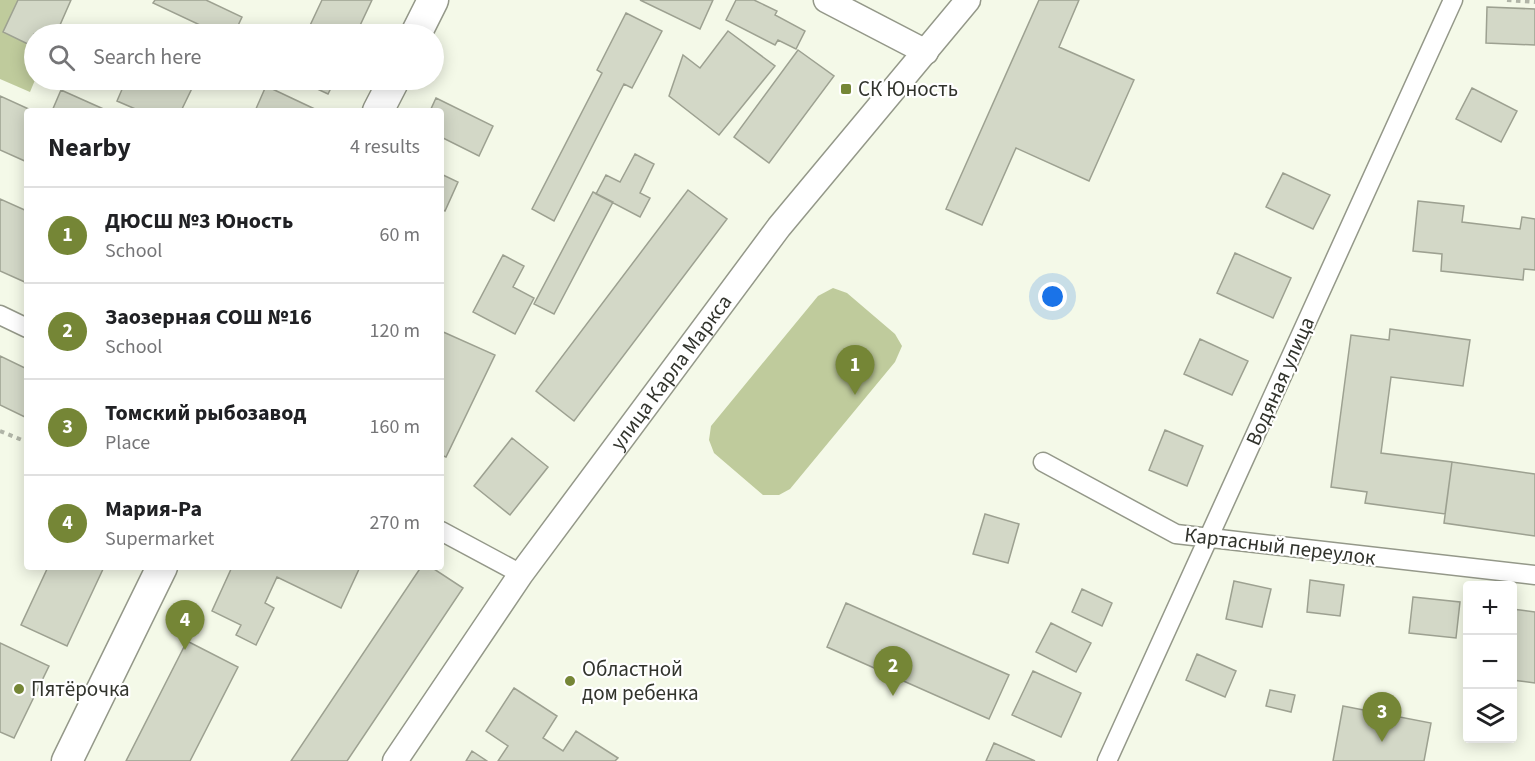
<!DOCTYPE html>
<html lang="en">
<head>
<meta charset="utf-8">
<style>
	body { margin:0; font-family:"Source Sans 3",sans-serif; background:#f6f6f6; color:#202124 }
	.controls { position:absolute; right:18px; bottom:18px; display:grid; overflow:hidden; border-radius:6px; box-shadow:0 3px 15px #0003 }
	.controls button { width:54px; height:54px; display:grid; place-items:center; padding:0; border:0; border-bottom:2px solid #e0e0e0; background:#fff; color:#202124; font:30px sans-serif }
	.you { position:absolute; left:1053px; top:297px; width:21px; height:21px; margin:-15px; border:4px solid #fff; border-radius:50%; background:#1a73e8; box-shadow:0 0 0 9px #1a73e833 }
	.badge { display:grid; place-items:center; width:39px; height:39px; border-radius:50%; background:#758636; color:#fff; font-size:20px; font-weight:700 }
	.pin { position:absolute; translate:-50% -50px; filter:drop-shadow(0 2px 3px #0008) }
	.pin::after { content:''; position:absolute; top:32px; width:21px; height:18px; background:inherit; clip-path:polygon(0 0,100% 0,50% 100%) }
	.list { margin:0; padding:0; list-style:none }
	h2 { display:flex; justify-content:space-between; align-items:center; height:78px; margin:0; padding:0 24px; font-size:26px }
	h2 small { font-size:20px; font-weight:400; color:#757577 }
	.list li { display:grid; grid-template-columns:39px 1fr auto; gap:18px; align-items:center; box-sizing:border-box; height:96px; padding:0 24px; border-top:2px solid #e0e0e0 }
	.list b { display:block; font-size:22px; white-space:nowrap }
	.list p { margin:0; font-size:20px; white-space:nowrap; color:#757577 }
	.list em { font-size:20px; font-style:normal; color:#757577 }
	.icon { flex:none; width:33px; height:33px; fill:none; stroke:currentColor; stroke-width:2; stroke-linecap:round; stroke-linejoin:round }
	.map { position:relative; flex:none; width:1535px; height:761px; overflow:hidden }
	.search { position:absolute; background:#fff; box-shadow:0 3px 15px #0003; left:24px; top:24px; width:420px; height:66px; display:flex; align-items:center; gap:15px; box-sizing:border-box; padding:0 21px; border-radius:33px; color:#757577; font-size:22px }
	.panel { position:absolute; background:#fff; box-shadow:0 3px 15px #0003; left:24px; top:108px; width:420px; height:462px; border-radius:6px }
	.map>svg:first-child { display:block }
	.green { fill:#bfcb9c }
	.building { fill:#d3d8c7; stroke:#9da191; stroke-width:1.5 }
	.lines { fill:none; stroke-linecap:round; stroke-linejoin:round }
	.minor-casing { stroke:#949889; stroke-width:21 }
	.tertiary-casing { stroke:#949889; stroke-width:27 }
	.primary-casing { stroke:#949889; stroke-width:33 }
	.path { stroke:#b0b4a7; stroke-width:4; stroke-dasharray:4.5 4.5; stroke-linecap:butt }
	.minor { stroke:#fff; stroke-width:18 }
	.tertiary { stroke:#fff; stroke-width:24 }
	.primary { stroke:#fff; stroke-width:30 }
	.poi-dot { fill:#758636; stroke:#fff; stroke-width:2 }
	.labels { text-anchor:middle; stroke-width:4.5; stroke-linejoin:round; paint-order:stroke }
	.poi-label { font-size:21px; fill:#31332c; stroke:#fff; text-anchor:start }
	.street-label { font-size:21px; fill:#31332c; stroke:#fff }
</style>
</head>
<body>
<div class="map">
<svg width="1535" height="761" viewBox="0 0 1535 761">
	<rect width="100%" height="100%" fill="#f4f9e8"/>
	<path class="green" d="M0,0H71L56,34H34L35,80L30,92L0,79Z
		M833,288L847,293L895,334L902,346L895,362L790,489L779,495H763L714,453L709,440L711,426L818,296Z"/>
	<path class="building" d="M18,0H71L56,34H34V47L3,32Z
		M155,0H206L242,17L234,34H219L153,3Z
		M322,0H372L356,34H306Z
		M640,0H713L700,29Z
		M736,0H754L777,11L775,15L805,31L796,49L778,40L775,45L726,20Z
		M1039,0H1079L1059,47L1134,80L1089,181L1016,148L982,225L946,209Z
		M1487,7L1535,9V45L1486,43Z
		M626,13L662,31L632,88L624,84L554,221L532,209L602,73L597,70Z
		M728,31L775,66L719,135L669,96L683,55L700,68Z
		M798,50L834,76L769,163L734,137Z
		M126,80H196L181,111H140L117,101Z
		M298,80H335L328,94Z
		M266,86L319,111H255Z
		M1472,88L1517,111L1501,142L1456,119Z
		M61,90L108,111H52Z
		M0,96L33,111H27V162L0,150Z
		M436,98L493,126L479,156L441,137V111H430Z
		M635,154L654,164L640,193L650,198L640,217L596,194L606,175L620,182Z
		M1283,173L1330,195L1313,229L1266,207Z
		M441,174L458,182L445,211L441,209Z
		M688,190L727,219L574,421L536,391Z
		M593,192L613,202L554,314L534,304Z
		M0,199L27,211V283L0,271Z
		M1418,201L1464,206L1462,222L1520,229L1522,217L1535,219V270L1524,269L1523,280L1441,271L1442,254L1413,251Z
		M1235,253L1291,278L1273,318L1217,293Z
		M503,255L524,266L513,287L534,298L515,334L473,312Z
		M1390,329L1470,340L1463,386L1391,377L1381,453L1452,462L1445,514L1365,503L1367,492L1331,487L1351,335L1389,340Z
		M441,331L495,355L446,457L441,455Z
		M1200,339L1248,361L1232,395L1184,374Z
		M0,356L27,369V418L0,405Z
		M1165,430L1203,446L1187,486L1149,470Z
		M512,438L548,467L510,515L474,486Z
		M1452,462L1535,474V536L1444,523Z
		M985,514L1019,524L1008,563L973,554Z
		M48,567H104L67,646L21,625Z
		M232,567H360L341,608L277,577L265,603L274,608L256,645L236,635L241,625L212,611Z
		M421,567H431L463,588L347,761H291Z
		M1310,580L1344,585L1340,616L1307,612Z
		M1234,581L1271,589L1262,627L1226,619Z
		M1082,589L1112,603L1102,626L1072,612Z
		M1413,597L1460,602L1456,638L1409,633Z
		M846,603L1009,675L989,719L827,647Z
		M1512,609L1535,612V683L1512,680Z
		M1051,623L1091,643L1076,672L1036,652Z
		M187,641L238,667L190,761H126Z
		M0,643L49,666L14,738L0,732Z
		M1197,654L1236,671L1225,697L1186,680Z
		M1033,671L1081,693L1061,737L1012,715Z
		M514,688L557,716L543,738L563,751L576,731L618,758L615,761H498L508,746L486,731Z
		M1270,690L1295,695L1291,712L1266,706Z
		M1343,706L1431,723L1424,761H1333Z
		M994,743L1035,761H986Z
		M472,751L487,761H466Z"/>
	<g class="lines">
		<g class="minor-casing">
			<path id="minor" d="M0,315L27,328
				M1043,462L1176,534L1535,575
				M441,531L521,574
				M1107,761L1453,0"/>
		</g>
		<g class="tertiary-casing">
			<g id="tertiary">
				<path d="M826,0L926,52"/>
				<path id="s1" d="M395,761L521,574L779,227L968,0"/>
			</g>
		</g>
		<g class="primary-casing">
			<path id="primary" d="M416,34L433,0
				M378,111L394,80
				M67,761L162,567"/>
		</g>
		<path class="path" d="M1507,0L1535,2
			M0,431L27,442"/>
		<use href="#minor" class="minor"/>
		<use href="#tertiary" class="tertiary"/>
		<use href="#primary" class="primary"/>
	</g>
	<g class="poi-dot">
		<rect x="840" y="83" width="12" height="12" rx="3"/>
		<circle cx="570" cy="681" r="6"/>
		<circle cx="19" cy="689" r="6"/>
	</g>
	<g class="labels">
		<g class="poi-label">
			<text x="858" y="96">СК Юность</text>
			<text x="582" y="676">Областной<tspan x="582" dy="24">дом ребенка</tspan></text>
			<text x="31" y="696">Пятёрочка</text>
		</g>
		<g class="street-label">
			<text dy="7" stroke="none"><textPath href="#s1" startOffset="477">улица Карла Маркса</textPath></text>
			<text transform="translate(1280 381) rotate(-66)" y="7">Водяная улица</text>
			<text transform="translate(1280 546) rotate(7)" y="7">Картасный переулок</text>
		</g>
	</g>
</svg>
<div class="controls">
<button>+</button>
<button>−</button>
<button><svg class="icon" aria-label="layers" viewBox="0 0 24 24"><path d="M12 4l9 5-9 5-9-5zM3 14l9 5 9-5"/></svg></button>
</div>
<div class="you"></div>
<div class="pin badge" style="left:855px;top:395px">1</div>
<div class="pin badge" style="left:893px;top:696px">2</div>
<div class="pin badge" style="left:1382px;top:742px">3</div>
<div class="pin badge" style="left:185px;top:650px">4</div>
<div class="search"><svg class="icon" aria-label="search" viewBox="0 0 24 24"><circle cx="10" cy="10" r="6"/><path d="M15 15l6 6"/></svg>Search here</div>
<section class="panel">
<h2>Nearby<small>4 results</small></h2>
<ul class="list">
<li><span class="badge">1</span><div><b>ДЮСШ №3 Юность</b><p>School</p></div><em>60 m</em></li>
<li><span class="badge">2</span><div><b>Заозерная СОШ №16</b><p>School</p></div><em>120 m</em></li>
<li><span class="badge">3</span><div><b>Томский рыбозавод</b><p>Place</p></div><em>160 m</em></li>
<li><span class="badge">4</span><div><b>Мария-Ра</b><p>Supermarket</p></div><em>270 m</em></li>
</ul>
</section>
</div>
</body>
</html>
